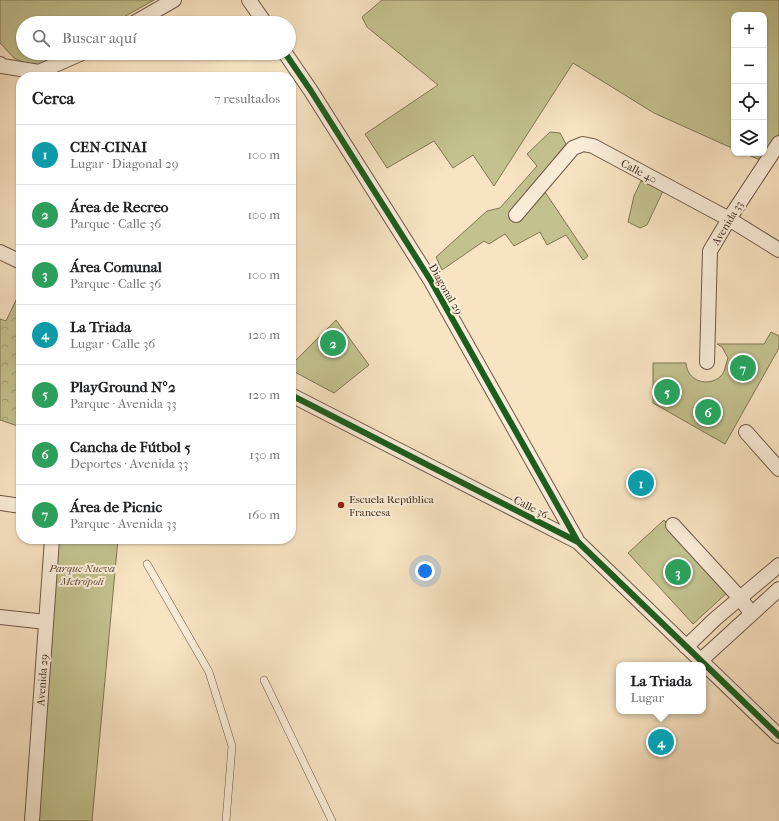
<!DOCTYPE html>
<html lang="es">
<head>
<meta charset="utf-8">
<style>
	body { margin:0; font-family:"IM FELL French Canon",serif; background:#f6f6f6; color:#202124 }
	.controls { position:absolute; right:12px; top:12px; display:grid; overflow:hidden; border-radius:8px; box-shadow:0 1px 3px #0004 }
	.controls button { width:36px; height:36px; display:grid; place-items:center; padding:0; border:0; border-bottom:1px solid #e0e0e0; background:#fff; color:#202124; font:20px sans-serif }
	.you { position:absolute; left:425px; top:571px; width:14px; height:14px; margin:-10px; border:3px solid #fff; border-radius:50%; background:#1a73e8; box-shadow:0 0 0 6px #1a73e833 }
	.badge { display:grid; place-items:center; width:26px; height:26px; border-radius:50%; background:#8f2418; color:#fff; font-size:13px; font-weight:700 }
	.pin { position:absolute; translate:-50% -50%; border:2px solid #fff; box-shadow:0 1px 4px #0006 }
	.popup { position:absolute; left:616px; top:662px; width:90px; height:52px; box-sizing:border-box; display:grid; place-content:center; border-radius:8px; background:#fff; filter:drop-shadow(0 1px 3px #0005); font-size:13px; white-space:nowrap; color:#757577 }
	.popup b { font-size:15px; color:#202124 }
	.popup::after { content:''; position:absolute; left:50%; top:100%; margin-left:-8px; border:8px solid transparent; border-top-color:#fff }
	.list { margin:0; padding:0; list-style:none }
	h2 { display:flex; justify-content:space-between; align-items:center; height:52px; margin:0; padding:0 16px; font-size:17px }
	h2 small { font-size:13px; font-weight:400; color:#757577 }
	.list li { display:grid; grid-template-columns:26px 1fr auto; gap:12px; align-items:center; box-sizing:border-box; height:60px; padding:0 16px; border-top:1px solid #e0e0e0 }
	.list b { display:block; font-size:15px; white-space:nowrap }
	.list p { margin:0; font-size:13px; white-space:nowrap; color:#757577 }
	.list em { font-size:13px; font-style:normal; color:#757577 }
	.icon { flex:none; width:22px; height:22px; fill:none; stroke:currentColor; stroke-width:2; stroke-linecap:round; stroke-linejoin:round }
	.map { position:relative; flex:none; width:779px; height:821px; overflow:hidden }
	.search { position:absolute; background:#fff; box-shadow:0 1px 3px #0004; left:16px; top:16px; width:280px; height:44px; display:flex; align-items:center; gap:10px; box-sizing:border-box; padding:0 14px; border-radius:22px; color:#757577; font-size:15px }
	.panel { position:absolute; background:#fff; box-shadow:0 1px 3px #0004; left:16px; top:72px; width:280px; height:472px; border-radius:16px }
	.map>svg:first-child { display:block }
	.green { fill:#c3c28f; stroke:#827556 }
	.forest { fill:url(#forest-crowns); stroke:#827556 }
	.lines { fill:none; stroke-linecap:round; stroke-linejoin:round }
	.lane-casing { stroke:#6f5746; stroke-width:8 }
	.street-casing { stroke:#6f5746; stroke-width:16 }
	.lane { stroke:#faedd8; stroke-width:7 }
	.street { stroke:#faedd8; stroke-width:14 }
	.cycleway-casing { stroke:#faedd8; stroke-width:8 }
	.cycleway { stroke:#1b5e20; stroke-width:6 }
	.poi-dot { fill:#8f2418; stroke:#faedd8; stroke-width:1.5 }
	.labels { text-anchor:middle; stroke-width:4; stroke-linejoin:round; paint-order:stroke }
	.street-label { font-size:11px; fill:#41281d; stroke:#faedd8 }
	.poi-label { font-size:11px; fill:#41281d; stroke:#faedd8; text-anchor:start }
	.park-label { font-size:11px; font-style:italic; fill:#624e3a; stroke:#faedd8 }
</style>
</head>
<body>
<div class="map">
<svg width="779" height="821" viewBox="0 0 779 821">
	<defs>
		<pattern id="forest-crowns" width="20" height="18" patternUnits="userSpaceOnUse"><rect width="20" height="18" fill="#c3c28f"/><path d="M2 6a3 3 0 1 1 6 0M12 15a3 3 0 1 1 6 0" fill="none" stroke="#a09e74"/></pattern>
	</defs>
	<rect width="100%" height="100%" fill="#f8e4c3"/>
	<filter id="stains"><feTurbulence type="fractalNoise" baseFrequency=".005" numOctaves="4"/><feColorMatrix values="0 0 0 0 .2 0 0 0 0 .09 0 0 0 0 .02 0 0 0 .5 -.17"/></filter>
	<radialGradient id="worn" r=".72"><stop offset=".6" stop-color="#630" stop-opacity="0"/><stop offset="1" stop-color="#630" stop-opacity=".3"/></radialGradient>
	<path class="green" d="M0,0H154L113,23H23V53H60L35,67L14,58L0,43Z
		M382,0H779V134L760,160L744,153H764V15H734V149L654,113L573,63L494,186L473,155L453,168L434,141L387,168L365,134L438,85L367,27L362,17Z
		M550,132L560,133L566,144L537,180L588,256L583,260L566,235L547,245L540,232L514,246L505,234L489,244L484,241L442,270L436,257L487,211L500,208L537,166L527,154Z
		M641,181L663,191L647,225L640,228L628,222L634,196Z
		M336,320L369,365L334,393L291,370V365Z
		M771,332L779,336V348L725,444L653,403V363H686C687,381 708,388 721,376C725,372 726,363 728,358L722,347L717,344H764Z
		M664,520L729,591L693,624L628,553Z
		M52,539H118L92,821H32Z"/>
	<path class="forest" d="M21,290V427L0,420V319L6,321Z"/>
	<g class="lines">
		<g class="lane-casing">
			<path id="lane" d="M147,564L209,672L232,746L226,821
				M264,680L332,821"/>
		</g>
		<g class="street-casing">
			<path id="street" d="M249,0L265,23
				M134,23L174,0
				M285,53L311,91L431,281L578,542
				M0,64L2,66L39,72L82,53
				M516,215L573,148L583,144L593,146L729,219L779,250
				M0,252L21,262
				M707,362L710,251L729,219L779,143
				M291,395L578,542L779,736
				M746,432L779,469
				M0,503L21,506
				M673,525L740,598L751,613
				M0,617L46,622
				M686,647L715,619L779,565
				M700,661L779,589
				M32,821L52,539"/>
		</g>
		<use href="#lane" class="lane"/>
		<use href="#street" class="street"/>
		<g class="cycleway-casing">
			<path id="cycleway" d="M285,53L311,91L431,281L578,542
				M291,395L578,542L779,736"/>
		</g>
		<use href="#cycleway" class="cycleway"/>
	</g>
	<circle class="poi-dot" cx="341" cy="505" r="4"/>
	<g class="labels">
		<g class="street-label">
			<text transform="translate(639 171) rotate(28)" y="4">Calle 40</text>
			<text transform="translate(727 223) rotate(-59)" y="4">Avenida 33</text>
			<text transform="translate(446 289) rotate(60)" y="4">Diagonal 29</text>
			<text transform="translate(531 507) rotate(27)" y="4">Calle 36</text>
			<text transform="translate(42 680) rotate(-86)" y="4">Avenida 29</text>
		</g>
		<g class="poi-label">
			<text x="349" y="503">Escuela República<tspan x="349" dy="13">Francesa</tspan></text>
		</g>
		<g class="park-label">
			<text x="82" y="572">Parque Nueva<tspan x="82" dy="13">Metrópoli</tspan></text>
		</g>
	</g>
	<rect width="100%" height="100%" filter="url(#stains)"/>
	<rect width="100%" height="100%" fill="url(#worn)"/>
</svg>
<div class="controls">
<button>+</button>
<button>−</button>
<button><svg class="icon" aria-label="locate" viewBox="0 0 24 24"><circle cx="12" cy="12" r="6"/><path d="M12 2v4M12 18v4M2 12h4M18 12h4"/></svg></button>
<button><svg class="icon" aria-label="layers" viewBox="0 0 24 24"><path d="M12 4l9 5-9 5-9-5zM3 14l9 5 9-5"/></svg></button>
</div>
<div class="you"></div>
<div class="pin badge" style="left:641px;top:483px;background:#0f9aa8">1</div>
<div class="pin badge" style="left:333px;top:343px;background:#2e9e5b">2</div>
<div class="pin badge" style="left:678px;top:572px;background:#2e9e5b">3</div>
<div class="pin badge" style="left:661px;top:742px;background:#0f9aa8">4</div>
<div class="popup"><b>La Triada</b>Lugar</div>
<div class="pin badge" style="left:667px;top:392px;background:#2e9e5b">5</div>
<div class="pin badge" style="left:708px;top:412px;background:#2e9e5b">6</div>
<div class="pin badge" style="left:743px;top:368px;background:#2e9e5b">7</div>
<div class="search"><svg class="icon" aria-label="search" viewBox="0 0 24 24"><circle cx="10" cy="10" r="6"/><path d="M15 15l6 6"/></svg>Buscar aquí</div>
<section class="panel">
<h2>Cerca<small>7 resultados</small></h2>
<ul class="list">
<li><span class="badge" style="background:#0f9aa8">1</span><div><b>CEN-CINAI</b><p>Lugar · Diagonal 29</p></div><em>100 m</em></li>
<li><span class="badge" style="background:#2e9e5b">2</span><div><b>Área de Recreo</b><p>Parque · Calle 36</p></div><em>100 m</em></li>
<li><span class="badge" style="background:#2e9e5b">3</span><div><b>Área Comunal</b><p>Parque · Calle 36</p></div><em>100 m</em></li>
<li><span class="badge" style="background:#0f9aa8">4</span><div><b>La Triada</b><p>Lugar · Calle 36</p></div><em>120 m</em></li>
<li><span class="badge" style="background:#2e9e5b">5</span><div><b>PlayGround Nº2</b><p>Parque · Avenida 33</p></div><em>120 m</em></li>
<li><span class="badge" style="background:#2e9e5b">6</span><div><b>Cancha de Fútbol 5</b><p>Deportes · Avenida 33</p></div><em>130 m</em></li>
<li><span class="badge" style="background:#2e9e5b">7</span><div><b>Área de Picnic</b><p>Parque · Avenida 33</p></div><em>160 m</em></li>
</ul>
</section>
</div>
</body>
</html>
